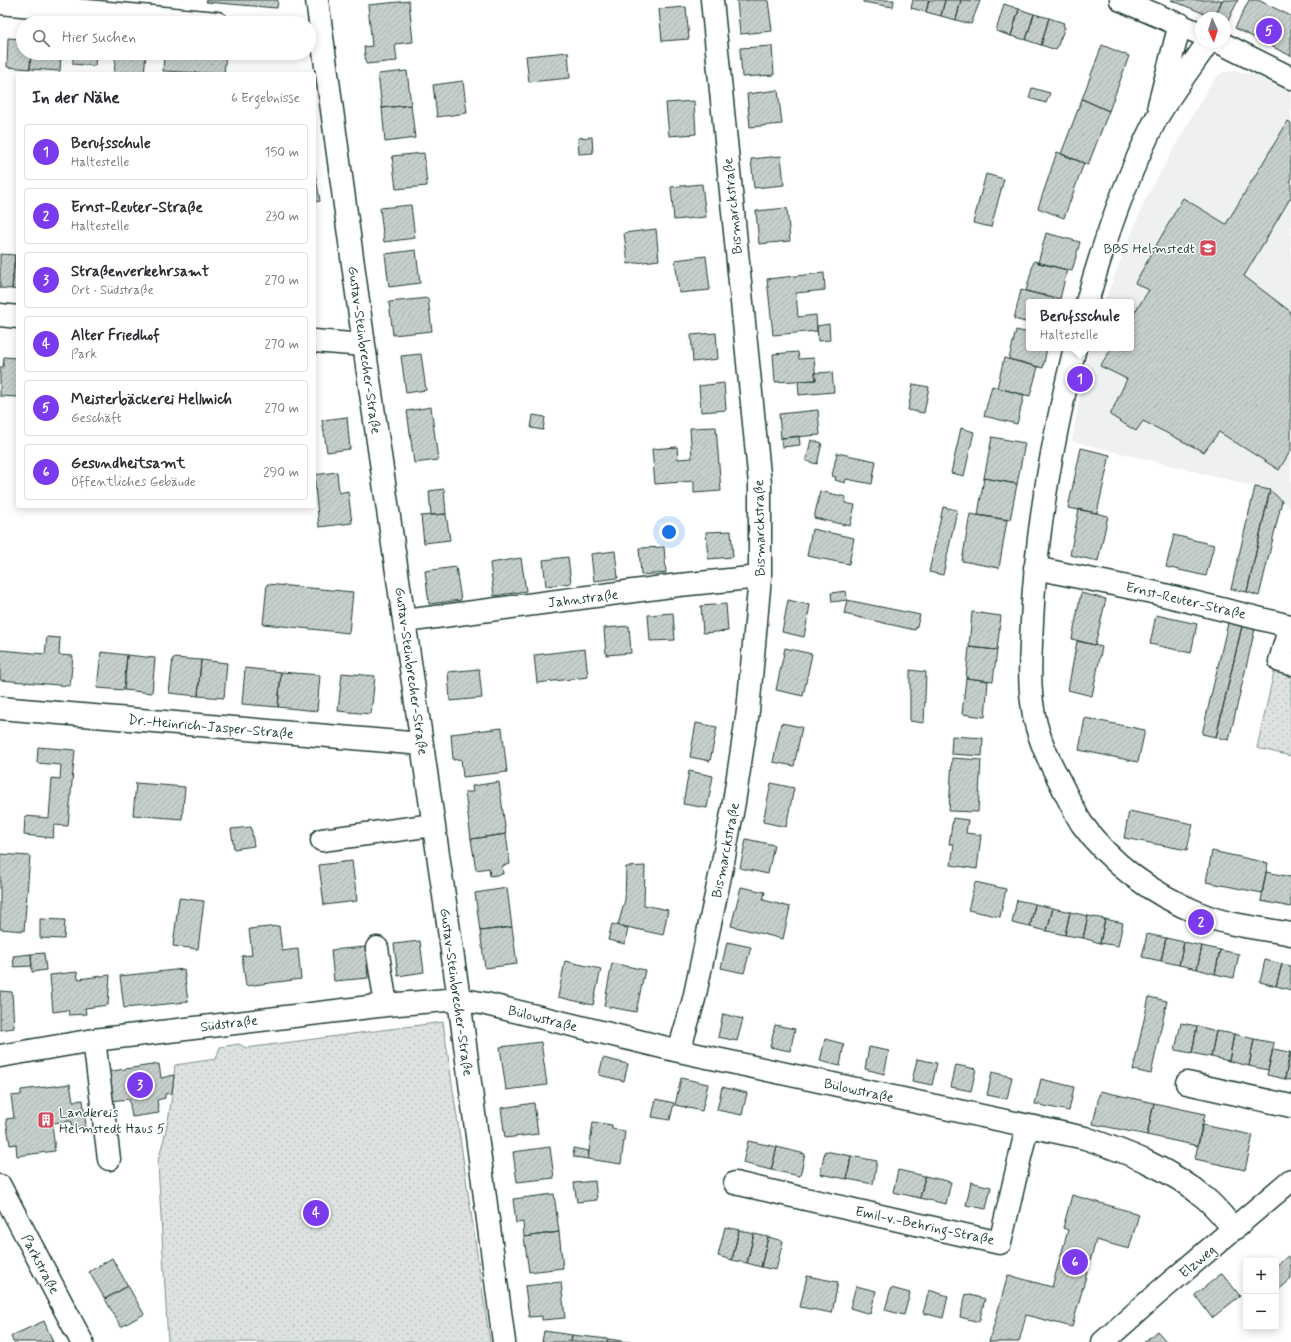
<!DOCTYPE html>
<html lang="de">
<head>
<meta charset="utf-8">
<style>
	body { margin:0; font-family:Mynerve,sans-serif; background:#f2f2f3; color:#2b2b33 }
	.controls { position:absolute; right:12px; bottom:12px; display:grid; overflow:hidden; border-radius:4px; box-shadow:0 2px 10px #0003 }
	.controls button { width:36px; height:36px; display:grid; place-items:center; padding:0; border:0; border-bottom:1px solid #e1e1e2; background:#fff; color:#2b2b33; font:20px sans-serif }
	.compass { position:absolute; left:1195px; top:12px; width:36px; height:36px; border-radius:50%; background:#fff; box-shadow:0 2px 10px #0003; rotate:176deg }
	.you { position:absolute; left:669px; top:532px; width:14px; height:14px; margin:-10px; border:3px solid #fff; border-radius:50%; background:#1a73e8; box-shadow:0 0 0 6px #1a73e833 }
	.badge { display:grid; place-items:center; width:26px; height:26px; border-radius:50%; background:#7c3aed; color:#fff; font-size:13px; font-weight:700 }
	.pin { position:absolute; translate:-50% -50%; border:2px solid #fff; box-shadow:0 1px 4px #0006 }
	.popup { position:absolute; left:1026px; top:299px; width:108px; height:52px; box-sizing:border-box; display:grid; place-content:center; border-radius:4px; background:#fff; filter:drop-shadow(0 1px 3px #0005); font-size:13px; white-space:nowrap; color:#7c7c81 }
	.popup b { font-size:15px; color:#2b2b33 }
	.popup::after { content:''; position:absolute; left:50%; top:100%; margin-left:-8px; border:8px solid transparent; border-top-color:#fff }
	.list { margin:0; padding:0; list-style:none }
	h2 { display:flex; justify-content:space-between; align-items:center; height:52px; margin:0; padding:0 16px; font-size:17px }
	h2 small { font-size:13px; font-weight:400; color:#7c7c81 }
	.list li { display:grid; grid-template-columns:26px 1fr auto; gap:12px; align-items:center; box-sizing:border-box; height:56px; margin:0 8px 8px; padding:0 8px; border:1px solid #e1e1e2; border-radius:4px }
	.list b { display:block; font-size:15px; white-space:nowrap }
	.list p { margin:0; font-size:13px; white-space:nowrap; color:#7c7c81 }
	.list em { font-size:13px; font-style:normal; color:#7c7c81 }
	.icon { flex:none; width:22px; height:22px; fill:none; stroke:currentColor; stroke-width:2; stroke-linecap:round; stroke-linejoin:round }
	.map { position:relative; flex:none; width:1291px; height:1342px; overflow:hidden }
	.search { position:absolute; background:#fff; box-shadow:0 2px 10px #0003; left:16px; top:16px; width:300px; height:44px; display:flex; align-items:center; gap:10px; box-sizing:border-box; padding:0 14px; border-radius:22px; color:#7c7c81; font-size:15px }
	.panel { position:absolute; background:#fff; box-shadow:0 2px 10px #0003; left:16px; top:72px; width:300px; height:436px; border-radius:4px }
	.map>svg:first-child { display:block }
	.built { fill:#eef1f0 }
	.park { fill:url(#park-dots); stroke:#7e908b }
	.building { fill:url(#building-hatch); stroke:#1f3d34 }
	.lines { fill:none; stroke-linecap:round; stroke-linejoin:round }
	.minor-casing { stroke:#1f3d34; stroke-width:25 }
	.minor { stroke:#fff; stroke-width:22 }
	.labels { text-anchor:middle; stroke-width:3; stroke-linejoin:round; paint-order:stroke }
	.street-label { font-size:14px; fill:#1f3d34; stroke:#fff }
	.poi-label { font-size:14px; fill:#1f3d34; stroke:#fff; text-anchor:end }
</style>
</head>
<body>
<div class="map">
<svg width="1291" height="1342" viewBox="0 0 1291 1342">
	<defs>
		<pattern id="park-dots" width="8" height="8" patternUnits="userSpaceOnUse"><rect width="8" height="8" fill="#dee3e2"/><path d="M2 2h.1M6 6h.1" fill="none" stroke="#bec4c2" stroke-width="1.8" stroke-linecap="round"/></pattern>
		<pattern id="building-hatch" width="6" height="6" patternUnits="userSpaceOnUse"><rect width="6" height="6" fill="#c7cfcc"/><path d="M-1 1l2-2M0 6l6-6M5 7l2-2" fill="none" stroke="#aab3b0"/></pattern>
	</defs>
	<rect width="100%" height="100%" fill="#fff"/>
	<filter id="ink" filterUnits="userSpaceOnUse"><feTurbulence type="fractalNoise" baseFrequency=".025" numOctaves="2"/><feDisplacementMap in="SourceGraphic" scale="8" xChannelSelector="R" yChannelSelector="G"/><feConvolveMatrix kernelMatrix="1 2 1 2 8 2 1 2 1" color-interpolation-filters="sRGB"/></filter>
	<g filter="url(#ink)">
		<path class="built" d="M1234,71L1271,76L1291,88V509L1270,490L1072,441L1082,384L1090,348H1131V302H1104L1144,202L1208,88L1215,79L1223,72Z"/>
		<path class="park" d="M1274,672L1291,677V756L1257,748Z
			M443,1022L490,1342H168L158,1163C159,1152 164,1142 166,1130C171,1108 173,1087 175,1065L216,1059L220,1047L239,1044L246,1048Z"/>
		<path class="building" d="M207,0H278L277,8L206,2Z
			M750,0H768L772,31L740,34L737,1Z
			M863,0H894L893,7L863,2Z
			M913,0H929L926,12L911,8Z
			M929,0H945L941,16L926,12Z
			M945,0H961L956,20L941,16Z
			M961,0L980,1L971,24L956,20Z
			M1171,0H1222L1215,18Z
			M1222,0H1238L1227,23L1225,22V18H1215Z
			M1249,0H1258L1291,16V56L1235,28Z
			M409,1L413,42L395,44L397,61L366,64L364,47L372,46L368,5Z
			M1004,4L1019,9L1011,36L996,31Z
			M686,7L689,39L662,41L659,9Z
			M1019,9L1034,14L1026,40L1011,36Z
			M1034,14L1049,18L1041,45L1026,40Z
			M1049,18L1064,23L1063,26L1065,27L1056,50L1041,45Z
			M8,38L23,39V53H31L30,69L7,67Z
			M1102,45L1129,56L1109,111L1082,99Z
			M772,46L774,75L742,77L740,48Z
			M568,52L570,78L529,82L526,56Z
			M31,53H61L60,71L30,69Z
			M73,53H96L95,66L73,64Z
			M116,53H146L144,74H114Z
			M164,53H226L224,74L163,71Z
			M407,71L411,105L382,108L378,74Z
			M463,81L467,113L437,117L433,85Z
			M1032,88L1050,93L1046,103L1029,98Z
			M778,90L782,124L750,127L747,94Z
			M1082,99L1109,111L1088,165L1061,154Z
			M694,101L696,134L669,136L666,103Z
			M411,105L415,138L385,142L382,108Z
			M1288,121L1291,123V197L1244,276L1291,312V450L1279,470L1219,432L1204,452L1143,421L1136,431L1110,415L1127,379L1100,366L1112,348H1131V318L1149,290L1135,283L1183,198L1226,224Z
			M592,137L593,153L579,154L578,138Z
			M1057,152L1084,163L1064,218L1038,208Z
			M424,153L427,186L396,189L392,156Z
			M781,156L784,185L754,188L751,159Z
			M314,167L320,201L314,202Z
			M986,174L1004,179L991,227L973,223Z
			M702,184L706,217L674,220L671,187Z
			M411,205L415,238L384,242L380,208Z
			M787,208L790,241L759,244L756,211Z
			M656,229L659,260L628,264L624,233Z
			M1046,233L1080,242L1072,271L1038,263Z
			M416,250L420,283L389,287L385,254Z
			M0,254L15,255L12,289L0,288Z
			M15,255L18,256V290L12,289Z
			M706,256L710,290L679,293L675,260Z
			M1034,261L1067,270L1060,299L1026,291Z
			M824,273L825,290L796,293L798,317L816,315L817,331L773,335L767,279Z
			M1021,290L1054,298L1053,302H1029V323L1014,319Z
			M428,298L432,331L393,335L389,302Z
			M829,324L830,340L818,341L817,326Z
			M1016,330L1029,333V348H1047L1043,368L1009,359Z
			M716,333L718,359L693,362L691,335Z
			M798,352L799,359L814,358L816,380L775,382L773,354Z
			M421,354L426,390L406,393L401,356Z
			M4,357L18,358V397L0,396V367H3Z
			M1004,358L1038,367L1030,396L997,388Z
			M832,372L834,392L799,395L798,381L816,380L815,373Z
			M724,383L726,410L701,412L699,386Z
			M913,384L929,387L924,413L908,410Z
			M992,386L1024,395L1017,424L984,416Z
			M431,407L438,460L414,463L407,411Z
			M818,410L820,435L781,438L779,414Z
			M533,415L545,417L543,430L531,428Z
			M347,417L350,449L327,452L322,420Z
			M716,427L721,491L694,493V481L655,484L652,449L677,447L678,459L692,458L690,428Z
			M961,428L974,432L964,476L951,473Z
			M799,436L800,445L782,447L781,438Z
			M992,437L1025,443L1017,484L984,478Z
			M811,440L822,443L817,464L806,461Z
			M1081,448L1110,455L1097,513L1068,508Z
			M837,453L876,461L872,484L846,479L845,483L835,480L836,477L832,476Z
			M337,472L339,493L348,491L352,523L319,527L314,475Z
			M984,478L1017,484L1010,520L978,515Z
			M1255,487L1270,490L1247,592L1231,589Z
			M444,489L446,514L431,515L429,491Z
			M1270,490L1282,501L1259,596L1247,592Z
			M820,491L846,497L845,503L855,505L850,526L814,518Z
			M943,507L957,510L943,575L929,572Z
			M1079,509L1108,516L1098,561L1070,555Z
			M446,514L450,540L424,543L421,516Z
			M970,514L1007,520L999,568L962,561Z
			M812,529L854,538L849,564L807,556Z
			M731,531L733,557L708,559L706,532Z
			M1174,535L1214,545L1206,576L1166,567Z
			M664,547L666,573L641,575L639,548Z
			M615,551L618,578L594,581L591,554Z
			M568,557L571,583L546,586L543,560Z
			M521,558L526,591L494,596L490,563Z
			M456,567L461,600L429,604L425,571Z
			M267,584L353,592L349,633L263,624Z
			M846,591L847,600L832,602L831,593Z
			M1081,593L1106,599L1095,645L1072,639Z
			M788,600L810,605L804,637L782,632Z
			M847,600L920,615L917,626L915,630L844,614Z
			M726,604L728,631L703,633L701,606Z
			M972,612L1001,616L997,650L969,647Z
			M673,613L675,640L650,641L648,615Z
			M1156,615L1197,624L1191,653L1150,644Z
			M1228,623L1242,626L1216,737L1202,734Z
			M629,626L631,653L606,655L604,628Z
			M1242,626L1255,629L1229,740L1216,737Z
			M47,637L60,638L59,655L73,656L70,686L0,680V650L45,654Z
			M1077,641L1102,647L1092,696L1068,690Z
			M969,647L997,650L993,681L966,678Z
			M785,648L812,654L803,696L776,690Z
			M585,649L588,677L537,683L534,655Z
			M101,652L127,655L124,690L97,688Z
			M127,655L155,658L152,693L124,690Z
			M173,658L201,660L198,696L169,693Z
			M201,660L227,663L224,698L198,696Z
			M245,668L281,672L278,707L242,704Z
			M479,669L482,698L450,701L448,672Z
			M910,670L926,672L924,723L910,721Z
			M281,672L320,675L317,711L278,707Z
			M342,673L375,676L371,714L338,711Z
			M966,678L988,681L985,717L962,714Z
			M1085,718L1145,730L1138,762L1079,750Z
			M696,723L717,727L710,761L690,757Z
			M781,723L802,727L794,766L773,762Z
			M502,728L507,772L463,777L461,759L453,760L451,734Z
			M952,736L983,738L982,756L951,754Z
			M38,747L75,750L68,826L54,825L53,838L24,835L25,816L49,818L52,778L60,779L61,765L37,763Z
			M952,758L981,760L978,812L949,811Z
			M689,771L713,776L707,808L683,804Z
			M499,782L506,834L471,839L465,792H473L472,786Z
			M136,783L185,787L182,819L133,815Z
			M771,783L794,788L786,827L763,822Z
			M1129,811L1193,824L1187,850L1124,838Z
			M953,818L968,820L966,833L981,835L977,869L951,865L954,844H949Z
			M251,827L254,846L234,849L231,829Z
			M506,834L510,864L502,866L503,874L490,876L489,868L476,870L471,839Z
			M746,839L774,845L768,874L740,868Z
			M1212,851L1268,863L1262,893L1206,882Z
			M0,854L30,856L24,931L0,929Z
			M352,861L357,901L324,905L319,865Z
			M645,866L644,905L668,910L663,935L618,925L625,900L626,867Z
			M1266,872L1291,877V907L1261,901Z
			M975,882L1006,889L1000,917L968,910Z
			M741,887L765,892L763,900L790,907L783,939L731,926Z
			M507,888L512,927L480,931L475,893Z
			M179,898L204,901L198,949L173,946Z
			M1017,900L1035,904L1030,927L1012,923Z
			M1035,904L1053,908L1047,931L1030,927Z
			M1053,908L1070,912L1065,935L1047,931Z
			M1070,912L1088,916L1083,938L1065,935Z
			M1088,916L1105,919L1100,943L1083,938Z
			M40,919L65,920L64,939L40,938Z
			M1105,919L1123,923L1118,946L1100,943Z
			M612,924L628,928L625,944L608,940Z
			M279,926L282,951L298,949L301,979L246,986L242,956L252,955L249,929Z
			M512,927L517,964L485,968L480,931Z
			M1147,934L1166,938L1161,961L1142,957Z
			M1166,938L1184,942L1179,965L1161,961Z
			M420,941L424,972L398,976L394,944Z
			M727,942L751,947L744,973L721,968Z
			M1184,942L1202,946L1197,969L1179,965Z
			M1202,946L1220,950L1215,974L1197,969Z
			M365,947L368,978L334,981L331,950Z
			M1220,950L1239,954L1234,978L1215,974Z
			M44,953L46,970L32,972L31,954Z
			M31,954L32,966L14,967L13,956Z
			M1265,960L1282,964L1276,986L1260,982Z
			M565,961L601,969L593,1005L558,997Z
			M612,963L645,970L636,1012L604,1006Z
			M1282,964L1291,966V990L1276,986Z
			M184,969L188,1002L124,1008L120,976Z
			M77,972L78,979L110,975L108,1005L85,1008L86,1014L69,1015L68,1010L53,1012L50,975Z
			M0,991L12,992L14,1028L0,1030Z
			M1149,997L1167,1001L1151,1074L1133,1070Z
			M723,1014L743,1019L737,1041L718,1037Z
			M1181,1023L1197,1026L1192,1053L1175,1050Z
			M775,1025L795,1029L790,1051L770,1047Z
			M1197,1026L1216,1031L1211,1057L1192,1053Z
			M1216,1031L1234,1034L1229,1061L1211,1057Z
			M1234,1034L1254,1039L1249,1066L1229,1061Z
			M825,1039L844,1044L840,1066L820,1061Z
			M1254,1039L1274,1043L1268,1070L1249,1066Z
			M541,1042L547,1085L506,1090L500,1047Z
			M869,1047L889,1051L884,1074L865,1069Z
			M1273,1049L1290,1052L1285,1079L1267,1075Z
			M1290,1052H1291V1080L1285,1079Z
			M603,1058L628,1064L624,1081L599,1075Z
			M917,1059L937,1063L932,1085L912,1081Z
			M159,1064L161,1078L174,1075L172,1093L165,1094V1098L157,1100L159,1113L132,1117L129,1099L110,1101L105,1072Z
			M956,1065L976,1069L971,1091L951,1087Z
			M992,1072L1012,1077L1007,1099L987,1095Z
			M681,1078L708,1084L702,1111L675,1105Z
			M1041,1079L1074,1087L1069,1111L1035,1104Z
			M70,1084L73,1101L83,1100L86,1126L72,1128L71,1121L52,1123L55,1151L17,1156L16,1144L10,1145L6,1119L14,1118L11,1096L21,1095V1090Z
			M722,1087L747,1093L742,1115L717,1110Z
			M1100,1091L1154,1103L1147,1135L1093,1124Z
			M656,1099L674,1103L670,1120L652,1117Z
			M534,1103L538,1134L505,1138L501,1108Z
			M1154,1103L1205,1114L1198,1146L1147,1135Z
			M593,1122L612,1125V1129L625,1131L621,1164L588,1159Z
			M1202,1125L1253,1135L1245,1170L1195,1159Z
			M748,1141L777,1147L771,1170L743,1163Z
			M550,1147L554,1178L517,1182L513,1152Z
			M777,1147L805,1154L800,1176L771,1170Z
			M573,1148L589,1151L588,1159L574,1157Z
			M825,1151L851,1156L847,1179L820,1174Z
			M851,1156L877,1161L873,1184L847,1179Z
			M898,1170L925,1176L920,1198L893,1192Z
			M925,1176L951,1182L946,1204L920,1198Z
			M595,1181L597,1200L577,1202L574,1183Z
			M971,1182L991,1187L986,1209L966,1205Z
			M554,1194L559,1232L524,1237L523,1222L516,1223L513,1199Z
			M1072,1195L1139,1214L1129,1249L1096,1240L1072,1327L1026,1315L1019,1342H989L1008,1275L1052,1287L1068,1230L1063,1228Z
			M725,1227L739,1230L732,1260L718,1256Z
			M739,1230L754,1234L747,1263L732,1260Z
			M559,1232L563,1268L529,1272L524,1237Z
			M754,1234L768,1237L761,1267L747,1263Z
			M768,1237L783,1241L776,1270L761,1267Z
			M1288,1256L1291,1261V1279L1276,1292V1266Z
			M112,1258L128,1286L105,1299L89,1272Z
			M1222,1273L1240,1296L1212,1318L1195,1295Z
			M807,1276L838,1282L832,1313L800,1307Z
			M561,1282L565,1318L542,1320V1316L529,1317L525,1286Z
			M128,1286L144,1314L121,1327L105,1299Z
			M856,1286L876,1291L870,1314L850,1308Z
			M891,1288L910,1293L904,1315L885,1310Z
			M929,1290L948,1296L943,1318L923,1313Z
			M966,1294L985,1299L979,1322L960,1317Z
			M44,1321L53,1342H13L11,1336Z
			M544,1331L572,1335L571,1342H542Z
			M1157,1331L1167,1342H1144Z
			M572,1335L608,1339L607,1342H571Z
			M608,1339L630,1342H607Z"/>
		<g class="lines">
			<g class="minor-casing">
				<path id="minor" d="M317,0L364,345L459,999L504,1342
					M1121,0L1201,34
					M0,3L217,23
					M1219,42L1291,78
					M1159,105L1180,24
					M1087,302C1104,241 1126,179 1154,123C1168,96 1191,68 1208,42
					M0,315L18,317
					M314,341L364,345
					M1075,348C1053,437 1036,529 1032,621C1031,650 1028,680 1033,709C1036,733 1047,757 1058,778C1066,793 1073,810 1082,824C1112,865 1154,895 1201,914C1229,926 1262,928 1291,934
					M1035,568L1152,592L1290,626L1280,661L1291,664
					M405,621L679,585L760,577
					M0,708L422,744
					M322,840L433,825
					M377,948L386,1005
					M94,1040L109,1159
					M679,1051L694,999L723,862L734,802L748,711L760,577V484L712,0
					M0,1056L94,1040L386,1005L459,999L486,1004L679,1051L1085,1138C1129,1153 1169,1168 1205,1198C1216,1207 1225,1219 1234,1229
					M1187,1083L1291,1106
					M735,1183L1000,1243L1027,1127
					M0,1186L82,1342
					M1103,1342L1158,1293L1291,1180"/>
			</g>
			<use href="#minor" class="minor"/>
		</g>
	</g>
	<defs>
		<g id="school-square" transform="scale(0.9)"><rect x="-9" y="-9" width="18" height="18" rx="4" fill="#d1495b" stroke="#fff"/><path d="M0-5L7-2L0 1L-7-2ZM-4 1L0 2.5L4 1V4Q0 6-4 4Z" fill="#fff"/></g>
		<g id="building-square" transform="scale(0.9)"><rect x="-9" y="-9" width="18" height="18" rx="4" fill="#d1495b" stroke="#fff"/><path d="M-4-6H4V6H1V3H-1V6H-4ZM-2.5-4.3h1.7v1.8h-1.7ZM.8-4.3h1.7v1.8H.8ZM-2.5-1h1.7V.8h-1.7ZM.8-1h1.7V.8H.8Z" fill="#fff"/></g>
	</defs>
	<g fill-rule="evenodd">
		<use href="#school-square" x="1208" y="248"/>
		<use href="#building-square" x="46" y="1120"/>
	</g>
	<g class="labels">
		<g class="street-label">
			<text transform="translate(732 206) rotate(-96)" y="5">Bismarckstraße</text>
			<text transform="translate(365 350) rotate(82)" y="5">Gustav-Steinbrecher-Straße</text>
			<text transform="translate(759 528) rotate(-91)" y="5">Bismarckstraße</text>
			<text transform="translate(583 598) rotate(-7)" y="5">Jahnstraße</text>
			<text transform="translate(1186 600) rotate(13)" y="5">Ernst-Reuter-Straße</text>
			<text transform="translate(412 671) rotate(82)" y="5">Gustav-Steinbrecher-Straße</text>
			<text transform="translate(211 726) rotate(5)" y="5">Dr.-Heinrich-Jasper-Straße</text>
			<text transform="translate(725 850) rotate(-79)" y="5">Bismarckstraße</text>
			<text transform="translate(457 992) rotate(82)" y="5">Gustav-Steinbrecher-Straße</text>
			<text transform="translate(543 1018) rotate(14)" y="5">Bülowstraße</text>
			<text transform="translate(229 1023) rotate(-7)" y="5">Südstraße</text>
			<text transform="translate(859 1090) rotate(12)" y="5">Bülowstraße</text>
			<text transform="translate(925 1225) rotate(12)" y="5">Emil-v.-Behring-Straße</text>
			<text transform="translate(1197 1261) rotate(-40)" y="5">Elzweg</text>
			<text transform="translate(41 1264) rotate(62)" y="5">Parkstraße</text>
		</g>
		<g class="poi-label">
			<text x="1195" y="253">BBS Helmstedt</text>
			<text x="59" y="1117" text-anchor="start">Landkreis<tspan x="59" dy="16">Helmstedt Haus 5</tspan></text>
		</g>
	</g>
</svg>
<div class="controls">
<button>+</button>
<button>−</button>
</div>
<svg class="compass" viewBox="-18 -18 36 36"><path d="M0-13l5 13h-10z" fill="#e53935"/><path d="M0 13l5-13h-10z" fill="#7c7c81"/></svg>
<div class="you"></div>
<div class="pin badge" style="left:1080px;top:379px">1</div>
<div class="popup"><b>Berufsschule</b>Haltestelle</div>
<div class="pin badge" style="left:1201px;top:922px">2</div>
<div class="pin badge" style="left:140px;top:1085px">3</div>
<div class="pin badge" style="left:316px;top:1213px">4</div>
<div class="pin badge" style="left:1269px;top:31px">5</div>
<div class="pin badge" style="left:1075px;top:1262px">6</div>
<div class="search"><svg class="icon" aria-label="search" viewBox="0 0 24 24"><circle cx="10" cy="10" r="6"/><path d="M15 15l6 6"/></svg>Hier suchen</div>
<section class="panel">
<h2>In der Nähe<small>6 Ergebnisse</small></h2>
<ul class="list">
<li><span class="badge">1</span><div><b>Berufsschule</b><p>Haltestelle</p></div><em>150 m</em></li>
<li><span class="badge">2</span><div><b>Ernst-Reuter-Straße</b><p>Haltestelle</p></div><em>230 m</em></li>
<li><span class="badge">3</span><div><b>Straßenverkehrsamt</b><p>Ort · Südstraße</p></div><em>270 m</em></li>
<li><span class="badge">4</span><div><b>Alter Friedhof</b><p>Park</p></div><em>270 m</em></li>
<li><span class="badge">5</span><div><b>Meisterbäckerei Hellmich</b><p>Geschäft</p></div><em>270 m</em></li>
<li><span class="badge">6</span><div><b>Gesundheitsamt</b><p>Öffentliches Gebäude</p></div><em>290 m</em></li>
</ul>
</section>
</div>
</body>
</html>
